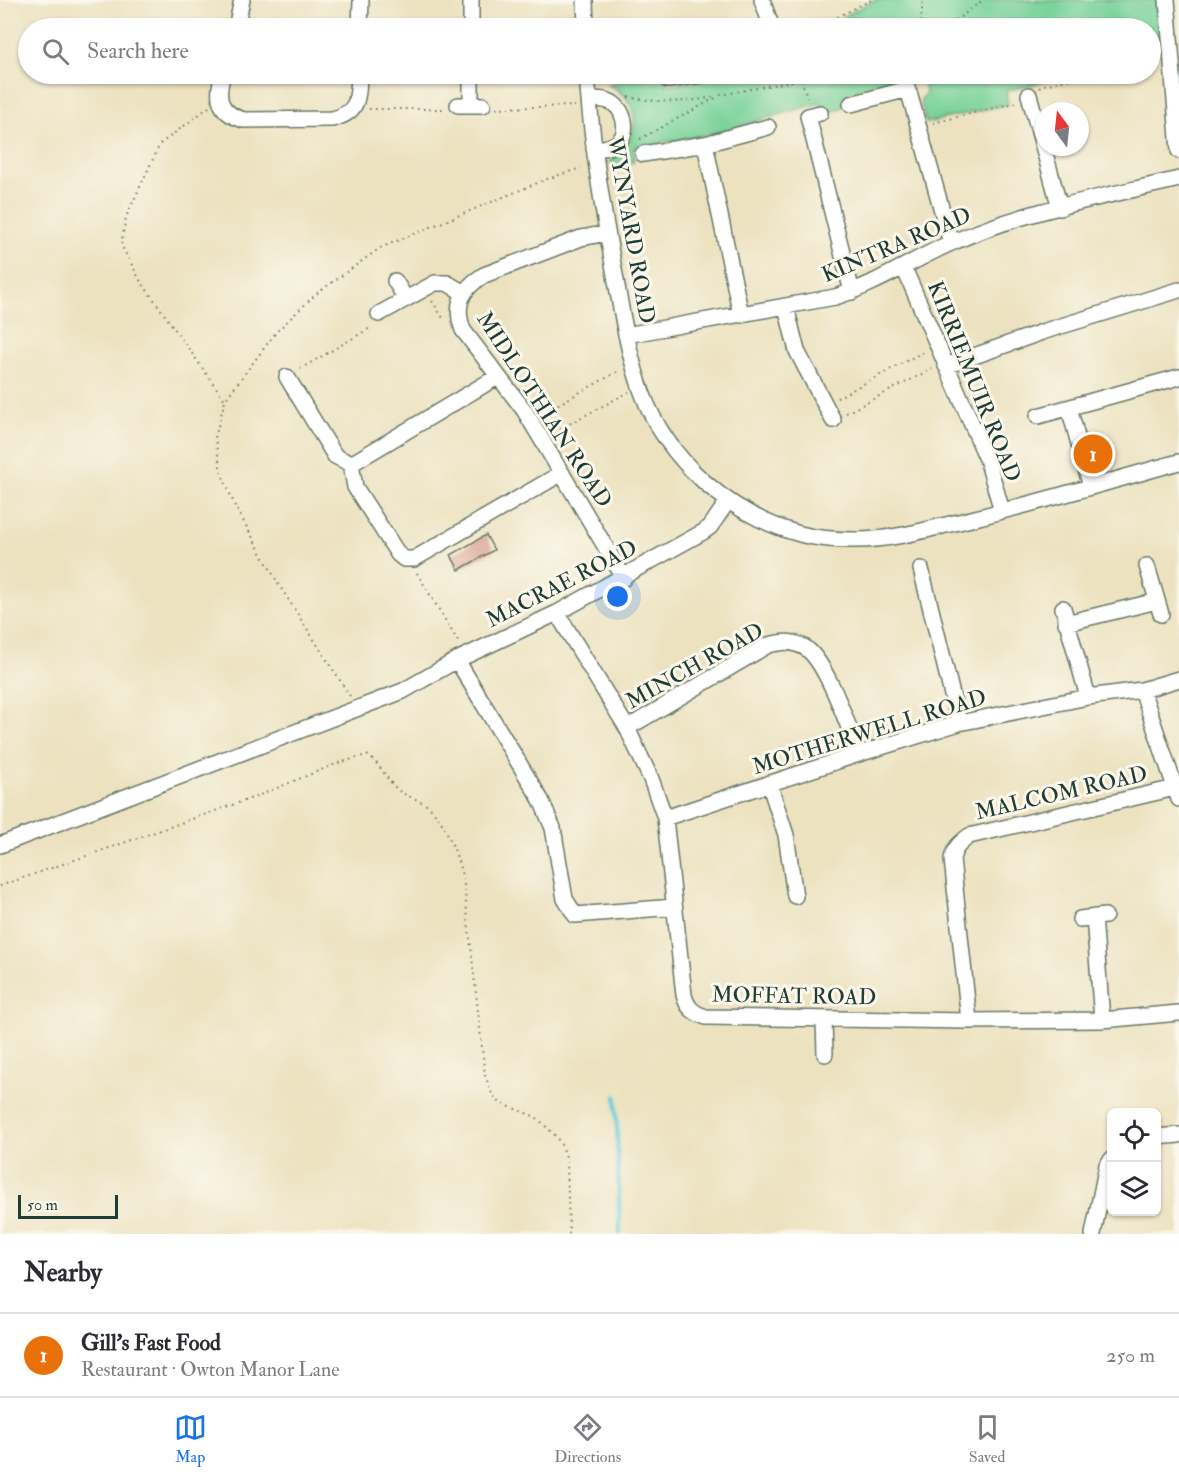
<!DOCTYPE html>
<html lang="en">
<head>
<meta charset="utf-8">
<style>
	body { margin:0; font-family:"IM FELL Double Pica",serif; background:#f7f7f7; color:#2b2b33 }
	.controls { position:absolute; right:18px; bottom:18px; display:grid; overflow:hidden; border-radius:9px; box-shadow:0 2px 4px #0004 }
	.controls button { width:54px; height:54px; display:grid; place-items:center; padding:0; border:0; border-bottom:2px solid #e1e1e2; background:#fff; color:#2b2b33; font:30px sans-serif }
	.compass { position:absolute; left:1035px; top:102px; width:54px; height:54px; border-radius:50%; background:#fff; box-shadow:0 2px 4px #0004; rotate:345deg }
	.scale { position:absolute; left:18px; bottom:15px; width:100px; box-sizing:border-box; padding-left:6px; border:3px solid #1f3d34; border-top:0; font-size:16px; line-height:21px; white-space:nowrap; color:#1f3d34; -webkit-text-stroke:4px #fbf7ec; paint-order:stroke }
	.you { position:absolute; left:618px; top:597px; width:21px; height:21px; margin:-15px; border:4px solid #fff; border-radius:50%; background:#1a73e8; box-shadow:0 0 0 9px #1a73e833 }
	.badge { display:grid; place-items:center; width:39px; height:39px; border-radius:50%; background:#1a73e8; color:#fff; font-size:20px; font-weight:700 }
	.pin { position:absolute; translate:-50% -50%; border:3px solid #fff; box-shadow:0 2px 6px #0006 }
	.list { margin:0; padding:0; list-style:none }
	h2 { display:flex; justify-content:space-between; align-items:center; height:78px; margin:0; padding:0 24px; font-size:26px }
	h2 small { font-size:20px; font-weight:400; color:#7c7c81 }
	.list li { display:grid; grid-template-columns:39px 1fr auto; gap:18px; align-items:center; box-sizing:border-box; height:84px; padding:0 24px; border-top:2px solid #e1e1e2 }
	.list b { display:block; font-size:22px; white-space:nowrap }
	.list p { margin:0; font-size:20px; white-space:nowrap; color:#7c7c81 }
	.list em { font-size:20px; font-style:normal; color:#7c7c81 }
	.icon { flex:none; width:33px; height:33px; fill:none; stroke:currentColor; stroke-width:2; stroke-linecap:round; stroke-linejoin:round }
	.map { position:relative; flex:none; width:1179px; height:1234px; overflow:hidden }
	.search { position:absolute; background:#fff; box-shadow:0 2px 4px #0004; left:18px; right:18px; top:18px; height:66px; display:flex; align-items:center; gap:15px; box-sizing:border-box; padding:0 21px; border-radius:33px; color:#7c7c81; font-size:22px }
	.sheet { height:162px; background:#fff }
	nav { display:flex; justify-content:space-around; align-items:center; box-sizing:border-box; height:84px; border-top:2px solid #e1e1e2; background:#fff; font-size:16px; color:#7c7c81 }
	nav a { display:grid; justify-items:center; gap:3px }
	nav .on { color:#1a73e8 }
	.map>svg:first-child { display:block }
	.green { fill:#77d198; stroke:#4b8766; stroke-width:1.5 }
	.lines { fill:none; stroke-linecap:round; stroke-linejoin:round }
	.stream { stroke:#5dc8d7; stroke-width:4 }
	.building { fill:#d39583 }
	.minor-casing { stroke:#677765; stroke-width:18 }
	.path { stroke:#677765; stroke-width:2; stroke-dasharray:1.5 4.5; stroke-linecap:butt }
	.minor { stroke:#fff; stroke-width:15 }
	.labels { text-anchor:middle; stroke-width:6; stroke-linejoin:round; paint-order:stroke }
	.street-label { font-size:22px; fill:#1f3d34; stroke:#fbf7ec }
</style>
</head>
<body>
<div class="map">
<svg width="1179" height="1234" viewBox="0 0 1179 1234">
	<rect width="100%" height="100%" fill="#fbf7ec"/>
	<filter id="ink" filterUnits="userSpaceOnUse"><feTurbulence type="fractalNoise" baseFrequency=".0167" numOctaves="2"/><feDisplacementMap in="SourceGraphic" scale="12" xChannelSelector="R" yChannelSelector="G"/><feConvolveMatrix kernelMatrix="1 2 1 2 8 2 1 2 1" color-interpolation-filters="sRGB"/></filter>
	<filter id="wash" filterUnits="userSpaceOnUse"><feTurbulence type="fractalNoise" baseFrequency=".008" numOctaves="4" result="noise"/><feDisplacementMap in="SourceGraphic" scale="24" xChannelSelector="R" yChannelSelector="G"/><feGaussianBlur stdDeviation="1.35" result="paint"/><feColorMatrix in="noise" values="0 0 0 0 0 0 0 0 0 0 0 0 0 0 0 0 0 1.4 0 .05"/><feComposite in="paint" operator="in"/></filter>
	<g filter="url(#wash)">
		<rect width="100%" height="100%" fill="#ece2c0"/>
		<path class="green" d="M875,0H1157L1161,52L1151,55L1150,28H822Z
			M738,74H1075L1006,91L1008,104L926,123L920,101L926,93L921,78L845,97V106L834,111L825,110L819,103L712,134L634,147V162L612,167L611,162C617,153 627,144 631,134C641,113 626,91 606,84L665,75L666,85Z"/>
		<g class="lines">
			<path class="stream" d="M616,1096L620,1234"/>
		</g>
		<g id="blocks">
			<path class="building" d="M486,535L494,550L459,570L451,555Z"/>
		</g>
	</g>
	<g filter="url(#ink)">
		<use href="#blocks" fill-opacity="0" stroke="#677765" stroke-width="1.5"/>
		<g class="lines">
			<g class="minor-casing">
				<path id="minor" d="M585,0L586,28
					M762,0L772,28
					M1167,0L1179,151
					M236,28L242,0
					M360,28L361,0
					M471,28V0
					M223,74C216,97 218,113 244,120L332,119C359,113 358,98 359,74
					M587,74C591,138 601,201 613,264C621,307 627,351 642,392C667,461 730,515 800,534C818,539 838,540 856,540C897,540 936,527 975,518C1044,501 1111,481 1179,462
					M668,80L707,74
					M1029,95L1060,208
					M589,99C595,99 602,99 608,101C624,106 631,132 617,143C610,148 602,148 594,149
					M851,104L908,89L951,243
					M458,105H483
					M471,105V74
					M820,113L808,116L852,292
					M705,144L741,315
					M643,154L705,144L768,127
					M607,233L581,238L484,275C461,289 454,305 463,330L524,410L624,578
					M904,268L987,459L1002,511
					M395,281L406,299
					M786,307L797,351L833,420
					M379,314L435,283H447L464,293
					M626,335L835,297C876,285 912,260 951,243C1023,211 1103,197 1179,179
					M946,366L1045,331L1179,290
					M287,377L335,456L351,464L355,487L398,554L404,559H414L562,473
					M1069,408L1091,487
					M1038,416L1179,377
					M351,464L497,377
					M1147,566L1161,614
					M921,569L959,723
					M1063,608L1088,697
					M557,613L627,728L651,779L665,818L684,995C687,1007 693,1013 706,1017L969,1021L1102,1020L1179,1013
					M1066,623L1157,601
					M457,660L541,800L553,828L565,899L575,915L674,907
					M1142,690L1179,799
					M627,728L768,645C781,642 791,640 804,647C826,659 849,729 859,754
					M769,783L786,835L795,896
					M665,818L859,754L959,723L1088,697L1142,690L1179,679
					M0,845L403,691L457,660L557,613L703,532L710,527L728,501
					M1094,917L1102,1020
					M1080,919L1105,916
					M824,1019L825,1054
					M969,1021L952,859C954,848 960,843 969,836L1175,788
					M1156,1137L1179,1135
					M1093,1234L1107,1165L1112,1159"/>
			</g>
			<path class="path" d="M816,28L871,0
				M920,28L923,0
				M939,28L955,21L983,0
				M799,74L809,102
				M1039,88L1044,85L1094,74
				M720,95L788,82L817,74
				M628,97C658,103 684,103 714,97
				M209,107L160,144L126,217L121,245L140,280L225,400
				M496,108L575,106
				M369,109H444
				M933,123L1018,102
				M640,139L719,96
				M432,301L443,318
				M300,369L372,327
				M837,398L925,351
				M542,413L619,371
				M846,413L932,369
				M554,432L629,392
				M417,573L459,643
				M350,696L279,585L235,506L221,472L215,438L225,400L277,331L316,294L380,248L547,179L581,168
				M0,886L255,797L338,763L367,755C380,763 386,780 398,790C408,798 421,799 430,808C448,825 459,861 464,884L485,1075L492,1094L500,1103L536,1117L556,1136L563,1148L567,1160L569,1234"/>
			<use href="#minor" class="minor"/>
		</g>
	</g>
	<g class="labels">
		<g class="street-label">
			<text transform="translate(632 230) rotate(80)" y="8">WYNYARD ROAD</text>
			<text transform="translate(896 244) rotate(-23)" y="8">KINTRA ROAD</text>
			<text transform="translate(975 381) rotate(68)" y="8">KIRRIEMUIR ROAD</text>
			<text transform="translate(545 409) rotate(57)" y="8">MIDLOTHIAN ROAD</text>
			<text transform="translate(561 583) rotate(-27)" y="8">MACRAE ROAD</text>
			<text transform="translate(694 665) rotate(-29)" y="8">MINCH ROAD</text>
			<text transform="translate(869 731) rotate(-17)" y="8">MOTHERWELL ROAD</text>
			<text transform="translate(1061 792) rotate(-13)" y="8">MALCOM ROAD</text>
			<text transform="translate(794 995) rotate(1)" y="8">MOFFAT ROAD</text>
		</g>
	</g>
</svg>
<div class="controls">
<button><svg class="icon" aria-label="locate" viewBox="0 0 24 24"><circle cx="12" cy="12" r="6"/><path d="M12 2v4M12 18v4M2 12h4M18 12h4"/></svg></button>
<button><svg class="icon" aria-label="layers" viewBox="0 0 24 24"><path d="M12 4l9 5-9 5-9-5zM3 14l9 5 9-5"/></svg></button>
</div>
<svg class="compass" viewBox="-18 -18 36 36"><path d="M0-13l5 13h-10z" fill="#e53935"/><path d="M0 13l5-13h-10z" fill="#7c7c81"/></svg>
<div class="scale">50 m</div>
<div class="you"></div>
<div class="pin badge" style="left:1093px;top:454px;background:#e8710a">1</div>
<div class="search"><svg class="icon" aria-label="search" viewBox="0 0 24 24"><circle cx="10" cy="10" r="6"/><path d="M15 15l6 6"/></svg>Search here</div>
</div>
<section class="sheet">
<h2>Nearby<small></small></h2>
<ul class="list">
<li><span class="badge" style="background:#e8710a">1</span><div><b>Gill's Fast Food</b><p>Restaurant · Owton Manor Lane</p></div><em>250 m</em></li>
</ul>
</section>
<nav>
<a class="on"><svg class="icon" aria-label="map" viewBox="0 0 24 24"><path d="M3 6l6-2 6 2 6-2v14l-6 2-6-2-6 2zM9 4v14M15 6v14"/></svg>Map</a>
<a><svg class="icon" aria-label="directions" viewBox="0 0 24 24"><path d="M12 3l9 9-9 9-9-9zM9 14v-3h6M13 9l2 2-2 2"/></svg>Directions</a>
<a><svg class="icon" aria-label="saved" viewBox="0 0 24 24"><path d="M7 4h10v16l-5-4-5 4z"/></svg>Saved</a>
</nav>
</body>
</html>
